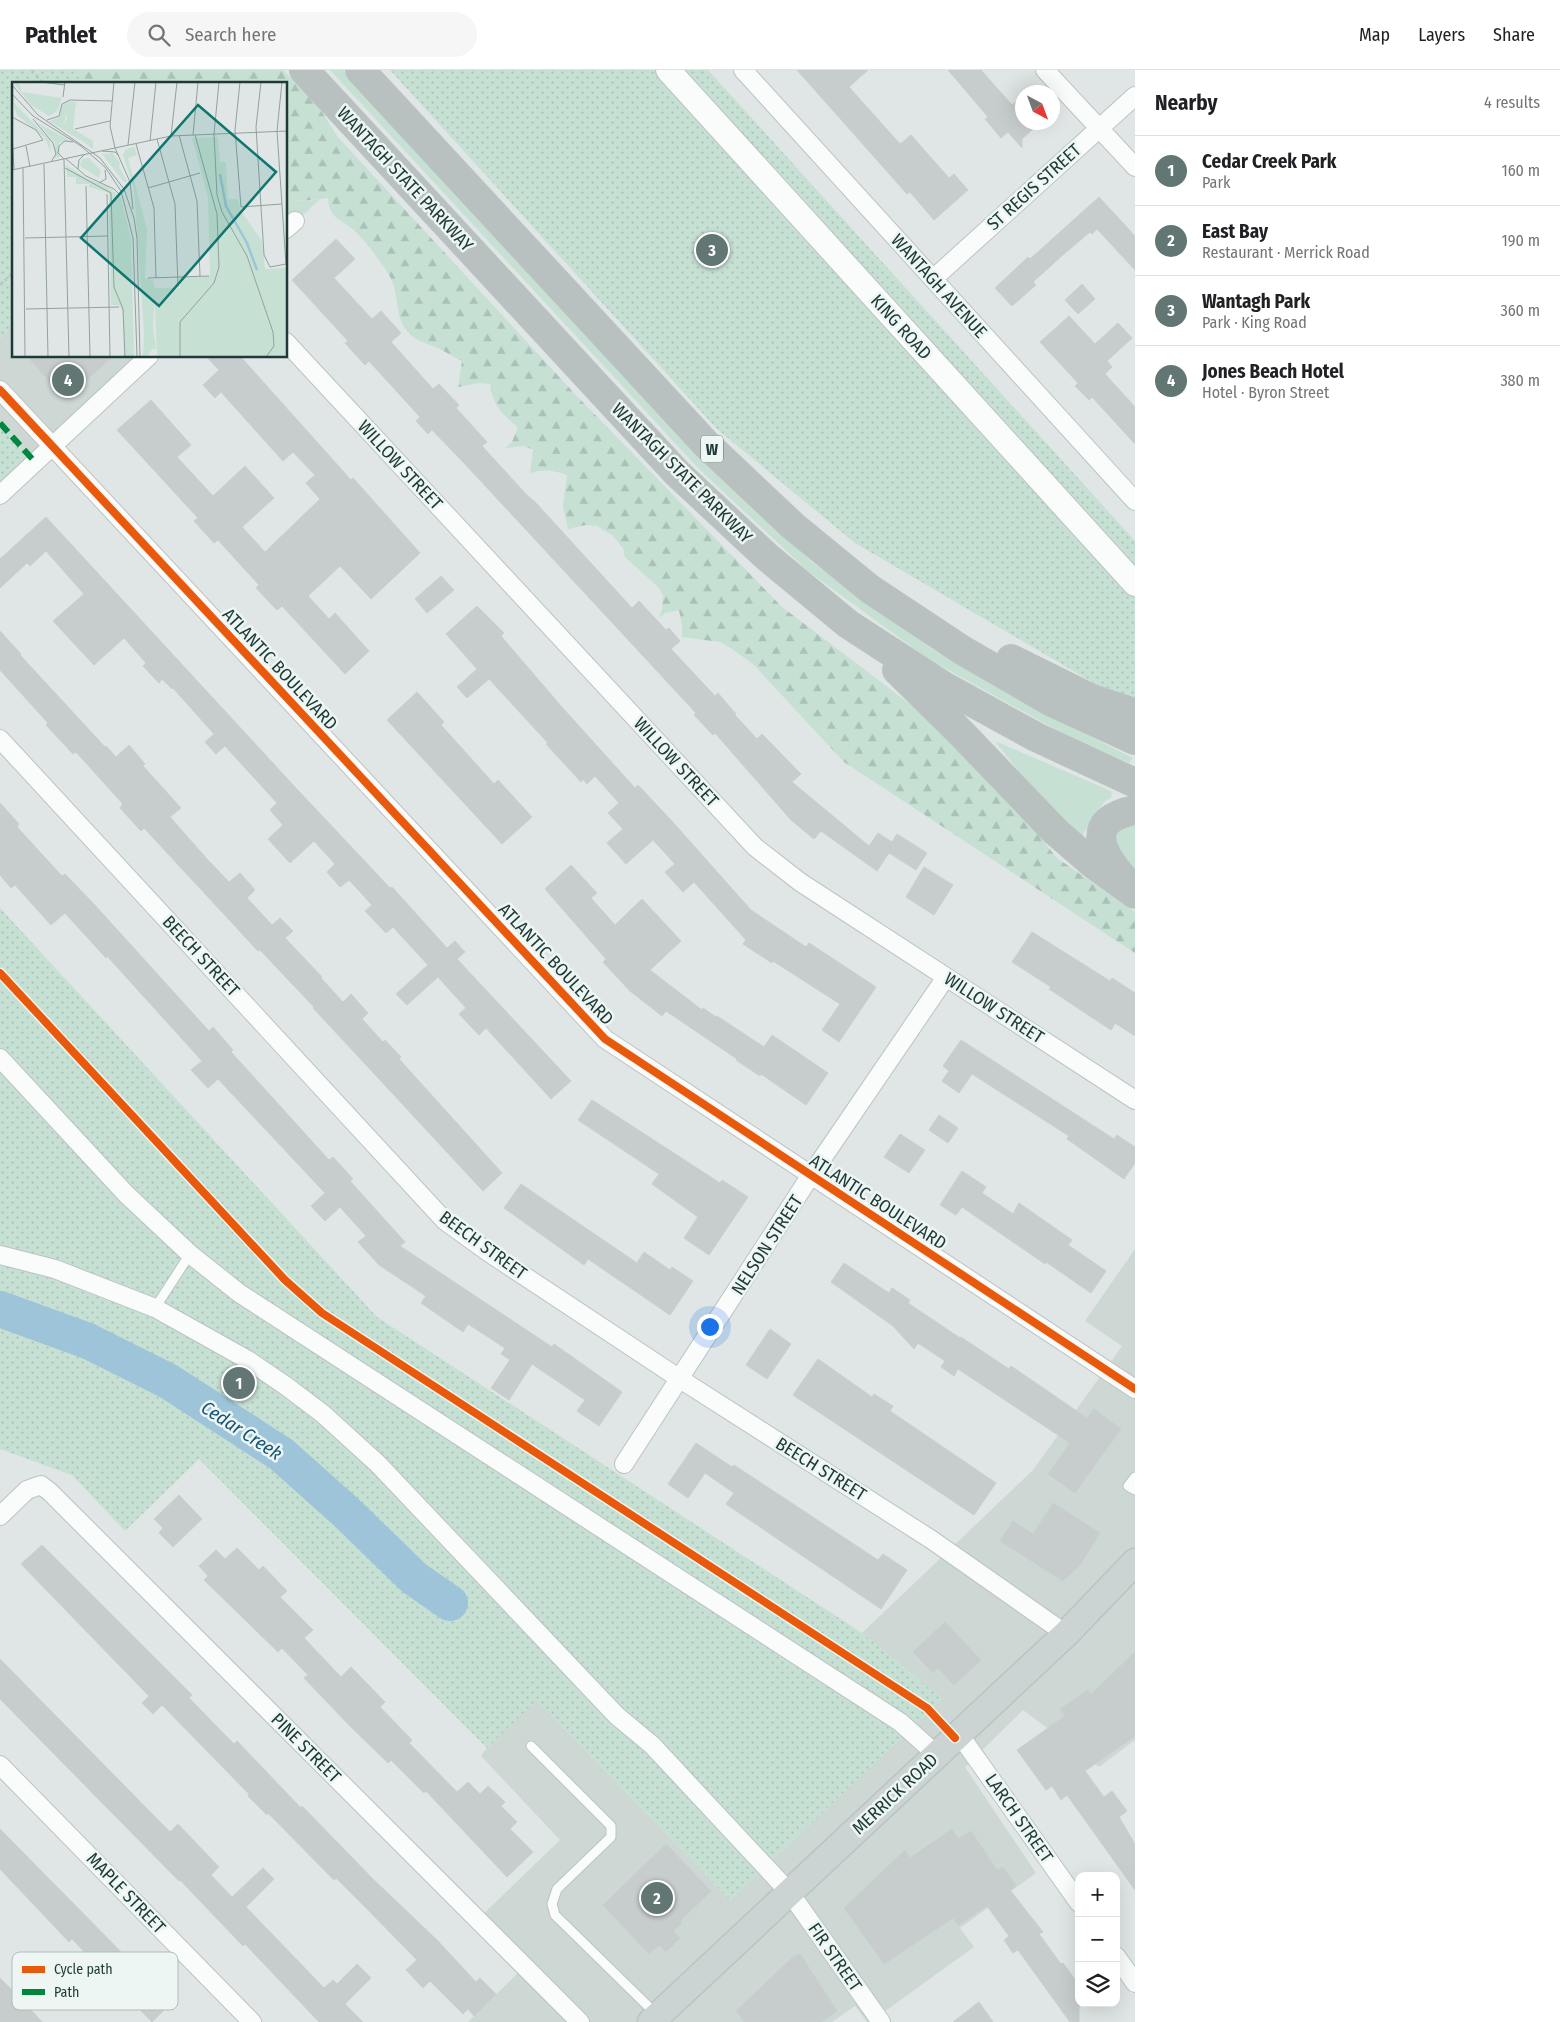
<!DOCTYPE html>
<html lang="en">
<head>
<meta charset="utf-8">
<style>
	body { margin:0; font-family:"Fira Sans Condensed",sans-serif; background:#f6f6f6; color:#202124 }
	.controls { position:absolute; right:15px; bottom:15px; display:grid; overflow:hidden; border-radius:10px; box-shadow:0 5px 20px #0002 }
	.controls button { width:45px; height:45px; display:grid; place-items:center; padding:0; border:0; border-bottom:1px solid #e0e0e0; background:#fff; color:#202124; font:25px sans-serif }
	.compass { position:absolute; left:1015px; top:15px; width:45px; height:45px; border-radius:50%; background:#fff; box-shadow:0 5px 20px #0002; rotate:139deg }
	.you { position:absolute; left:709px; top:1256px; width:18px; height:18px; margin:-12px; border:4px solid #fff; border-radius:50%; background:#1a73e8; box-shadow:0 0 0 8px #1a73e833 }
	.badge { display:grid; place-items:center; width:32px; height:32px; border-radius:50%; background:#627674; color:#fff; font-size:16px; font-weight:700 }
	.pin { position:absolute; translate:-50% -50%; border:2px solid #fff; box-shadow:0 1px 5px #0006 }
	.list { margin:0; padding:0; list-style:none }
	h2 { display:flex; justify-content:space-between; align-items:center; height:65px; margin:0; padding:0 20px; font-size:21px }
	h2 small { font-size:16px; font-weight:400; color:#757577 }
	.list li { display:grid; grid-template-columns:32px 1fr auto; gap:15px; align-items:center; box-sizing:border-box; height:70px; padding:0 20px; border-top:1px solid #e0e0e0 }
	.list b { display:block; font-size:19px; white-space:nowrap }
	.list p { margin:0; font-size:16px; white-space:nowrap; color:#757577 }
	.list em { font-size:16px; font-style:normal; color:#757577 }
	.icon { flex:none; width:28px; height:28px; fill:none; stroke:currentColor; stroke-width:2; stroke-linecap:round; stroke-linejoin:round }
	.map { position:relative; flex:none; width:1135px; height:1952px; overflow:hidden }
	header { display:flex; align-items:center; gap:30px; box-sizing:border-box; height:70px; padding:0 25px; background:#fff; border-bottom:1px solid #e0e0e0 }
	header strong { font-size:24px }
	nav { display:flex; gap:28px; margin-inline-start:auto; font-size:18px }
	.search { width:350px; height:45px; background:#f6f6f6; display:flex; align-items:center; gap:12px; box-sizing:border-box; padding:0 18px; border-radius:28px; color:#757577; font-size:19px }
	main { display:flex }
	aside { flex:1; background:#fff }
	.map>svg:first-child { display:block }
	.built { fill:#cdd8d5 }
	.green { fill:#c7e0d4 }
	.forest { fill:url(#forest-firs) }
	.park { fill:url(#park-dots) }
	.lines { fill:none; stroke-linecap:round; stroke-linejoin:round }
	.river { stroke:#9dc4d8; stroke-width:36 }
	.building { fill:#c7cdcc; stroke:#c8cfce }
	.lane-casing { stroke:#bcc3c2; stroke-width:11 }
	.street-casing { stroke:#bcc3c2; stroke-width:20 }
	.secondary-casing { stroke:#bcc4c2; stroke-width:26 }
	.primary-casing { stroke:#bac3c2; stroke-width:29 }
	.highway-casing { stroke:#bac3c2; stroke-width:30 }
	.path { stroke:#bec7c6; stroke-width:3; stroke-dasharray:2.5 4; stroke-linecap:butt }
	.lane { stroke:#fafbfb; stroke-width:9 }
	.street { stroke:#fafbfb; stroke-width:18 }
	.secondary { stroke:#fafbfb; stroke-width:24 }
	.primary { stroke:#cbd4d3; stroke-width:26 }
	.highway { stroke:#b8c1c0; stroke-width:28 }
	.quiet { stroke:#00873e; stroke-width:6; stroke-dasharray:12 6; stroke-linecap:butt }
	.cycleway-casing { stroke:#edf6f3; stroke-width:11 }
	.cycleway { stroke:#e8590c; stroke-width:8 }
	.labels { text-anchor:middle; stroke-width:5; stroke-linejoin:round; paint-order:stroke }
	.shield { fill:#edf6f3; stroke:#5c726f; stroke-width:1 }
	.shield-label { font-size:16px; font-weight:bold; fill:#1e3937 }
	.street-label { font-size:18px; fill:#1e3937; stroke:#edf6f3 }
	.water-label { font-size:19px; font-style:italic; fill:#175476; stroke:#edf6f3 }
	.inset-river { fill:none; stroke:#9dc4d8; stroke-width:2.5 }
	.inset-road { fill:none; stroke:#92a19f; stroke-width:1 }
	.view { fill:#0f766e; fill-opacity:0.15; stroke:#0f766e; stroke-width:2.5 }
	.inset-edge { fill:none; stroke:#1e3937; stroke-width:2.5 }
	.key { fill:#edf6f3; stroke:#afbdbb; stroke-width:1 }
	.key-label { font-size:14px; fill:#1e3937 }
</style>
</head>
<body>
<header>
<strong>Pathlet</strong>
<div class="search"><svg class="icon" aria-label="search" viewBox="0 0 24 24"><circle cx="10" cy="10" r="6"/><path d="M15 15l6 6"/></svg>Search here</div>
<nav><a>Map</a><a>Layers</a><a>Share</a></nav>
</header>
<main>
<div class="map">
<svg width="1135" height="1952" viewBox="0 0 1135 1952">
	<defs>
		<pattern id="forest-firs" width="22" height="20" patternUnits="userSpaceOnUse" patternTransform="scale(1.25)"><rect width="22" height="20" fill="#c7e0d4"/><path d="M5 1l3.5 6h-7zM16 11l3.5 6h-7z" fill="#aac1b7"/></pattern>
		<pattern id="park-dots" width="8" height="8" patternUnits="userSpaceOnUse" patternTransform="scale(1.25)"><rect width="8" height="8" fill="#c7e0d4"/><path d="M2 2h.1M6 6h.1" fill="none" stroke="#aac1b7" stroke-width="1.8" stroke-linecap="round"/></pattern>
	</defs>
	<rect width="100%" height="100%" fill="#dfe6e5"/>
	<path class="built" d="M14,256V286H151L36,393L0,355V268Z
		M1135,1179V1670L1099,1697L1023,1640L965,1697L1036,1803L960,1858L974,1877L870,1952H867L855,1936L832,1952H468L518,1903L471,1856L560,1770L481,1686L487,1678L536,1629L730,1830L942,1629L862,1563L1033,1400L1122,1276L1085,1251Z"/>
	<path class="green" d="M330,0H343L706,393L812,492L932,579L1020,631L1133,688L1129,693L1069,667L927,588L808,501L699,399Z
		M286,127C297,132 310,132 321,128L286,161Z
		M995,671L1111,721L1112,727L1104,732L1079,770L1052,744Z
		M1135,748V806L1112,768L1119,755Z"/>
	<path class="forest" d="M62,0H283L319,37L337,66L574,323L782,537L914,637L999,717L1057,788L1135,842V883L844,692L753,594L732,579L720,572L682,567V555L679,540L665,543L659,548L662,540L663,526L659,518L625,487L623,478L612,465L597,456L586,455L568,459L563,436L567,405C553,400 544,399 530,403L533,380L524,376L505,378L512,372L518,357C503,346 492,334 490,314L479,313L458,317L462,291C453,287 445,281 435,277C426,273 416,271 409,263C392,246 402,222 386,200C377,187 366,172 355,161C342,149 329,150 328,128C312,129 301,134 286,127V14H75Z"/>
	<path class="park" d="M0,0H72L85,14H14V256L0,268Z
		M390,0H708L1135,471V627L1099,616L855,473L717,359Z
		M0,355L36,393L0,426Z
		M0,838L377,1247L862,1563L942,1629L730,1830L537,1630L487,1678L199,1389L125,1461L72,1405L0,1379Z"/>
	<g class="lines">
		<path class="river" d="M0,1239L88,1271L168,1311L281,1384L346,1442L414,1508L450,1533"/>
	</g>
	<path class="building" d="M797,0H868L849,17L900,74L911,65L949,108L954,104L968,120L934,150L910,122L907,124Z
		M948,0H981L1012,35L1022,26V52H1041L1022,69V78L1008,62L1001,68L985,49L988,47Z
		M1099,127L1135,166V200L1097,159L1092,164L1090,162L1064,184L1033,212L1036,215L1012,236L995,218L1028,187L1030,189Z
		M336,169L355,189L334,208L372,249L381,241L401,263L391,272L433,319L439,314L459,335L456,338L487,372L482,376L525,423L537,434L632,538L639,531L666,560L669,558L680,571L671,579L715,626L718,623L736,644L735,645L757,669L762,664L801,704L792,712L869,776L878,763L892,772L897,764L927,783L916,800L889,783L877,801L821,761L814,769L791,750L715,663L713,665L694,645L696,643L464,393L432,360L428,364L416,351L420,347L369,291L365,295L345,273L348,271L292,210Z
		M1082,214L1095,229L1078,244L1065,230Z
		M1069,246L1095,274L1118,253L1132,268L1107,291L1112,297L1105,304L1135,337V374L1092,327L1089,330L1075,316L1078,313L1040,272Z
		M27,286H113L68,327L61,320L59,322Z
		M206,286H240L351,410L353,408L420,483L371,529L340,496L308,526L329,549L335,543L369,581L345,604L282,536L277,540L256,518L259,515L218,470L214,473L194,451L198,448L117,360L151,330L191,375L177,387L213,426L245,396L274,428L242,457L265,482L320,429L306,413L315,405L293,382L283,391L221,322L215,328L203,315L219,300Z
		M46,447L295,717L390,818L392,817L447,878L455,871L465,882L457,889L571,1011L551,1029L486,958L479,965L459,944L466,938L438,907L407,935L396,924L428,895L393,857L386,863L365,841L372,835L349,810L340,817L327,802L335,794L314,771L290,793L268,769L283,755L270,740L277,733L225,676L216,684L205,672L214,664L173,618L172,619L162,609L159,613L143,596L146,593L124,568L94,595L53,551L84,524L46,481L30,496L27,493L0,518V489Z
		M441,506L454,520L427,543L415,529Z
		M477,536L504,563L501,566L561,636L635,718L638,715L670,749L751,840L806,877L809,873L876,917L839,972L822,960L840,934L773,891L772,893L743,874L746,870L694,812L683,822L665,802L675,794L653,770L626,794L607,773L623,759L608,743L619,733L595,706L587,714L583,709L581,712L546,674L548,673L489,609L467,628L457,617L477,599L446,564Z
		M0,561L21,584L20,585L105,677L106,676L116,687L129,675L145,694L143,696L181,738L170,747L207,789L229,812L240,803L255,820L247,828L272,855L280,848L293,861L285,868L322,907L321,908L343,932L351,924L368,943L362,949L383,972L385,970L401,987L399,989L502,1103L483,1121L341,968L313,938L314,937L260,880L258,881L144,758L141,761L120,738L123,734L76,682L73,684L46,655L48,653L0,600Z
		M417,622L444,652L441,655L494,714L498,710L532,747L502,774L387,650Z
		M0,733L19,754L17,757L62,806L65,804L93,833L209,961L213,957L233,980L231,982L329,1090L333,1087L353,1109L350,1111L405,1172L400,1176L552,1277L554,1274L622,1322L599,1356L577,1341L585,1330L532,1294L509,1330L491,1318L510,1290L501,1284L505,1278L468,1254L463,1262L421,1233L426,1226L379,1195L358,1172L366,1166L340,1137L325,1151L311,1136L325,1123L218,1009L208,1018L191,1000L202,991L107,886L106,888L65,843L51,855L15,815L11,818L0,805Z
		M571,795L597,823L591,828L615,855L642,829L681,871L650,900L702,940L703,938L716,947L717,946L764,977L772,965L828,1003L806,1035L761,1004L760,1006L736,990L737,989L666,941L662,946L630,921L603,892L606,889L545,819Z
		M924,797L953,815L934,845L906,827Z
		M1032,862L1110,911L1112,908L1135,923V966L1115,953L1111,960L1049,919L1051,917L1012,892Z
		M961,970L1114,1069L1117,1065L1135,1077V1093L1124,1109L1067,1069L1069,1066L972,1004L959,1023L942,1011L949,1001L943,996Z
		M592,1030L720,1113L722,1110L748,1127L709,1185L684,1168L698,1147L652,1114L659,1104L578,1050Z
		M939,1045L958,1058L948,1073L929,1060Z
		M900,1064L925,1080L909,1103L884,1087Z
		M962,1101L986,1117L982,1123L1013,1144L1019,1133L1072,1170L1068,1175L1106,1201L1091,1223L1046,1192L1045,1194L962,1137L956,1145L940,1135Z
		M521,1114L637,1193L644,1182L670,1200L672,1197L693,1211L670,1245L588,1189L584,1195L504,1138Z
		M844,1193L889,1223L892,1218L910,1230L908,1233L960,1268L961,1267L1009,1299L1011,1296L1087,1348L1094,1339L1121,1359L1075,1423L1048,1404L1070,1373L958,1299L954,1306L941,1297L945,1291L918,1273L914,1279L893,1256L831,1212Z
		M770,1259L791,1274L767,1309L746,1295Z
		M818,1289L872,1327L874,1324L893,1336L890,1341L996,1413L974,1445L793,1325Z
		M696,1373L732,1397L734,1395L878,1490L883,1484L907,1500L881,1539L726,1434L734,1423L705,1403L688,1428L668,1414Z
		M179,1425L202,1449L173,1477L159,1463L163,1458L154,1449Z
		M1053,1433L1100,1463L1080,1495L1063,1511L1000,1471L1013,1451L1033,1464Z
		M42,1475L192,1625L189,1628L234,1674L237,1671L301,1738L302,1736L373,1809L437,1870L476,1912L480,1908L496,1924L474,1946L468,1939L463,1944L430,1911L423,1918L406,1900L417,1890L368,1840L336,1808L334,1810L268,1743L267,1745L248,1726L249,1724L162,1635L153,1644L142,1633L149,1626L21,1494Z
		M237,1478L259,1500L263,1496L287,1521L280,1527L313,1560L304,1568L341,1607L351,1597L385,1632L380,1637L412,1670L409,1673L457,1722L468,1712L480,1724L488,1716L505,1732L501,1736L517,1752L510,1759L533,1782L507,1807L426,1721L424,1723L391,1690L388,1693L349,1655L304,1608L308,1605L282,1578L278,1582L204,1510L208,1506L199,1496L216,1480L225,1489Z
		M945,1552L981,1590L954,1615L938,1598L933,1603L913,1582Z
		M1135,1582V1666L1085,1701L1104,1727L1112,1721L1127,1741L1119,1747L1135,1774V1820L1067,1725L1061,1730L1052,1716L1046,1720L1017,1680L1065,1646L1060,1639L1088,1620L1090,1625Z
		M0,1589L170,1762L178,1754L219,1797L211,1805L232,1827L263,1798L274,1809L246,1837L324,1918L333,1910L337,1914L357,1894L371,1908L345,1934L363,1952H319L245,1874L243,1876L180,1810L179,1811L0,1629Z
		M0,1759L131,1892L129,1894L155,1922L159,1918L172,1932L152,1952L112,1911L103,1919L84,1900L93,1891L72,1869L69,1872L0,1799Z
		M952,1759L958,1769L971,1761L997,1800L1003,1797L1016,1816L1010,1820L1043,1862L1039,1864L1061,1894L1063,1893L1079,1915V1952H1070L1018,1880L1013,1883L1004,1870L1009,1866L987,1836L958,1855L953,1848L884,1894L844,1838L905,1780L910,1788Z
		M666,1774L711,1821L680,1851L682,1853L673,1861L680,1868L666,1882L659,1875L649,1884L603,1835Z
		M800,1884L837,1941L821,1952H744L736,1941L793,1887Z
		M0,1908L22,1930L42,1952H0Z
		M979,1932L993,1952H953Z"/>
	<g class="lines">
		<g class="lane-casing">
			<path id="lane" d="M155,1238L190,1184
				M1135,1407L1128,1416L1135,1420
				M531,1676L611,1756V1767L557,1819L552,1834L555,1845L656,1944"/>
		</g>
		<g class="street-casing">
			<path id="street" d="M743,0L1135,431
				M1045,0L1135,97
				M286,159L295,151
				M933,209L1135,26
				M286,272L755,777L800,812L1135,1030
				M0,320L605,969L1135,1319
				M0,425L149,286
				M0,669L445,1151L488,1182L680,1309L932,1470L1066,1564
				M0,988L126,1124L190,1184L239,1223L900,1652L937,1685
				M0,1185L55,1199L155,1238L248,1290L286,1316L323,1344L378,1394L617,1646L652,1675L790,1823L881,1952
				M624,1394L811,1105L946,907
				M0,1446L27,1420L41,1415L50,1422L580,1952
				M959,1664L1079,1833
				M0,1695L252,1952
				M1116,1886L1135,1913"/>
		</g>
		<g class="secondary-casing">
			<path id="secondary" d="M668,0L1135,514"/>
		</g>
		<g class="primary-casing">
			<path id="primary" d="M651,1952L1066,1564L1135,1492"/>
		</g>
		<g class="highway-casing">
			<path id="highway" d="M304,0L677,403L766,486L848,554L945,617L1036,667L1135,713
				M360,0L706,374L793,456L870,519L962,580L1050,631L1135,670
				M1011,589L1092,629L1135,643
				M897,600L961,663L1056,762L1092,793L1135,824
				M1123,808C1098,779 1086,750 1135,740"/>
		</g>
		<path class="path" d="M32,0L44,14
			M0,215L14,202"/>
		<use href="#lane" class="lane"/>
		<use href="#street" class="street"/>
		<use href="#secondary" class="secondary"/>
		<use href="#primary" class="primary"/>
		<use href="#highway" class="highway"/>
		<path class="quiet" d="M0,353L35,392"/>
		<g class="cycleway-casing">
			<path id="cycleway" d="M0,320L605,969L1135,1319
				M0,903L285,1210L322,1243L927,1638L955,1668"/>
		</g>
		<use href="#cycleway" class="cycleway"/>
	</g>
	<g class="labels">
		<rect class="shield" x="701" y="365.5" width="22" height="27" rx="4"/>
		<g class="shield-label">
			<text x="712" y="385">W</text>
		</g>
		<g class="street-label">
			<text transform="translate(405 109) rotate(47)" y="6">WANTAGH STATE PARKWAY</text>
			<text transform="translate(1034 117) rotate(-42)" y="6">ST REGIS STREET</text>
			<text transform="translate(939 216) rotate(48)" y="6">WANTAGH AVENUE</text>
			<text transform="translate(901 257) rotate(48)" y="6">KING ROAD</text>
			<text transform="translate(400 395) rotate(47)" y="6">WILLOW STREET</text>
			<text transform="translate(682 403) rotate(45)" y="6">WANTAGH STATE PARKWAY</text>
			<text transform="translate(280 599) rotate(47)" y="6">ATLANTIC BOULEVARD</text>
			<text transform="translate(676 692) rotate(47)" y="6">WILLOW STREET</text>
			<text transform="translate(201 886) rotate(47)" y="6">BEECH STREET</text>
			<text transform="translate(556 894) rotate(47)" y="6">ATLANTIC BOULEVARD</text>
			<text transform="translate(994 938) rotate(33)" y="6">WILLOW STREET</text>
			<text transform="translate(878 1132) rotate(33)" y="6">ATLANTIC BOULEVARD</text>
			<text transform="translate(483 1175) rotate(36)" y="6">BEECH STREET</text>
			<text transform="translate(767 1175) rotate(-57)" y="6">NELSON STREET</text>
			<text transform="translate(821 1399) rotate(32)" y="6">BEECH STREET</text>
			<text transform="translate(306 1678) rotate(45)" y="6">PINE STREET</text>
			<text transform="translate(895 1724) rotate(-43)" y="6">MERRICK ROAD</text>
			<text transform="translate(1019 1748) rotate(55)" y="6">LARCH STREET</text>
			<text transform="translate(126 1823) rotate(46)" y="6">MAPLE STREET</text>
			<text transform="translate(835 1887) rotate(55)" y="6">FIR STREET</text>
		</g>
		<g class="water-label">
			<text transform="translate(242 1360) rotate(33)" y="7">Cedar Creek</text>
		</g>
	</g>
	<g transform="translate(12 12)">
		<rect width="275" height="275" fill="#dfe6e5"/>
		<path d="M56,19L64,20L55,21L52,44L70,59L37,39L47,35L50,24ZM26,41L57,58L47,61L48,75L43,76V61Z" fill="#c7e0d4"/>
		<path d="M1,0L7,1L10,10L50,16L45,29L37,34L19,23ZM0,19L38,58L39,70L32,55L5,33ZM64,20L61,47L81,59V67L51,44L55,37L52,22ZM122,65L125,73L116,76L135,147L133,196L141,198L143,209L141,245L144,267H140L135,275H131L132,250L122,107L111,73L114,67ZM100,71L108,81L107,84L115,100H112L90,72ZM77,76L89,89L87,96L68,84L70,77Z" fill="#c7e0d4"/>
		<path d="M206,55L208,80H214L216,117H226L229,129L250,159L253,187L275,186V275H145L142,206H168V195L198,194L196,116L180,56ZM54,83L76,97L95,104L109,116L119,157L122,275H112L111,229L107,223H99L97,111L77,105V102H64V95H55Z" fill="#c7e0d4"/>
		<path class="inset-river" d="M208,92L214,124L235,161L245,188"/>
		<path class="inset-road" d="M29,0L53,3M102,0L98,44L103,66M207,0L202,52L205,113L210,130L235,174L261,250L262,264L254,275M228,0L223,48L229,125L270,122M249,0L244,45L252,173L258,185L274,182L265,49L270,0M0,3L26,33L88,76L112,107L122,136L125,156L128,275M0,12L21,34L69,64L93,85L109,109L121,156L125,275M51,15L53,0M50,22L58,18L100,19M0,35L24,48L31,58L1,67M21,37L41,61L44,72L39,80M35,38L47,34L50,22M63,47L98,39M0,51L2,87M167,53L185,119L188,194M181,53L186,0M159,54L165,0M145,57L163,122L166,205M138,59L144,0M124,62L142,126L144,196M116,63L123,0M14,64L18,85M103,66L118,100L121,127M90,69L103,70L107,74M52,77L57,275M52,77L46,71L47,64L53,59L61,60M54,77L74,94L102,107L108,113M32,82L36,275M11,86L13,275M53,86L99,111L102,205L111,227L113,275M66,87L67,78L72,73M0,88L159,54L275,49M87,101L94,97L93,88M74,104L78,275M136,106L188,91M95,112L98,275M13,156L96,154M136,196L197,194M14,227L107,225M168,275V240L202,201L207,185L205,132L183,53"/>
		<path class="view" d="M186,23L264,90L147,224L69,156Z"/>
		<rect width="275" height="275" class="inset-edge"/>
	</g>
	<rect x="12" y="1882" width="166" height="58" rx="8" class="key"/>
	<rect x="22" y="1896" width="23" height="7" fill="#e8590c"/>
	<rect x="22" y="1919" width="23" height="6" fill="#00873e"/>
	<g class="key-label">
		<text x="54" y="1904">Cycle path</text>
		<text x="54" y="1927">Path</text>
	</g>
</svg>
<div class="controls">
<button>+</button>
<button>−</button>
<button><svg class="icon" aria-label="layers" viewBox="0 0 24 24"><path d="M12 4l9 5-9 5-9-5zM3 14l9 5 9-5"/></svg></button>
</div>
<svg class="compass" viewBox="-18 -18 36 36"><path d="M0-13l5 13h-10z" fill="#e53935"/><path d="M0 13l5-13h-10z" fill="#757577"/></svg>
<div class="you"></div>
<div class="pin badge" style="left:239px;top:1313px">1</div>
<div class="pin badge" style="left:657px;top:1828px">2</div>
<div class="pin badge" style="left:712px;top:180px">3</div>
<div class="pin badge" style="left:68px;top:310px">4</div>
</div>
<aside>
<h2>Nearby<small>4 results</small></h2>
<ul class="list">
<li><span class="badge">1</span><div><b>Cedar Creek Park</b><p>Park</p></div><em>160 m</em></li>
<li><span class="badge">2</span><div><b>East Bay</b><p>Restaurant · Merrick Road</p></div><em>190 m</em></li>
<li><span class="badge">3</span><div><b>Wantagh Park</b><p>Park · King Road</p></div><em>360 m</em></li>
<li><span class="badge">4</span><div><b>Jones Beach Hotel</b><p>Hotel · Byron Street</p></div><em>380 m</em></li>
</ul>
</aside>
</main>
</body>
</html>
